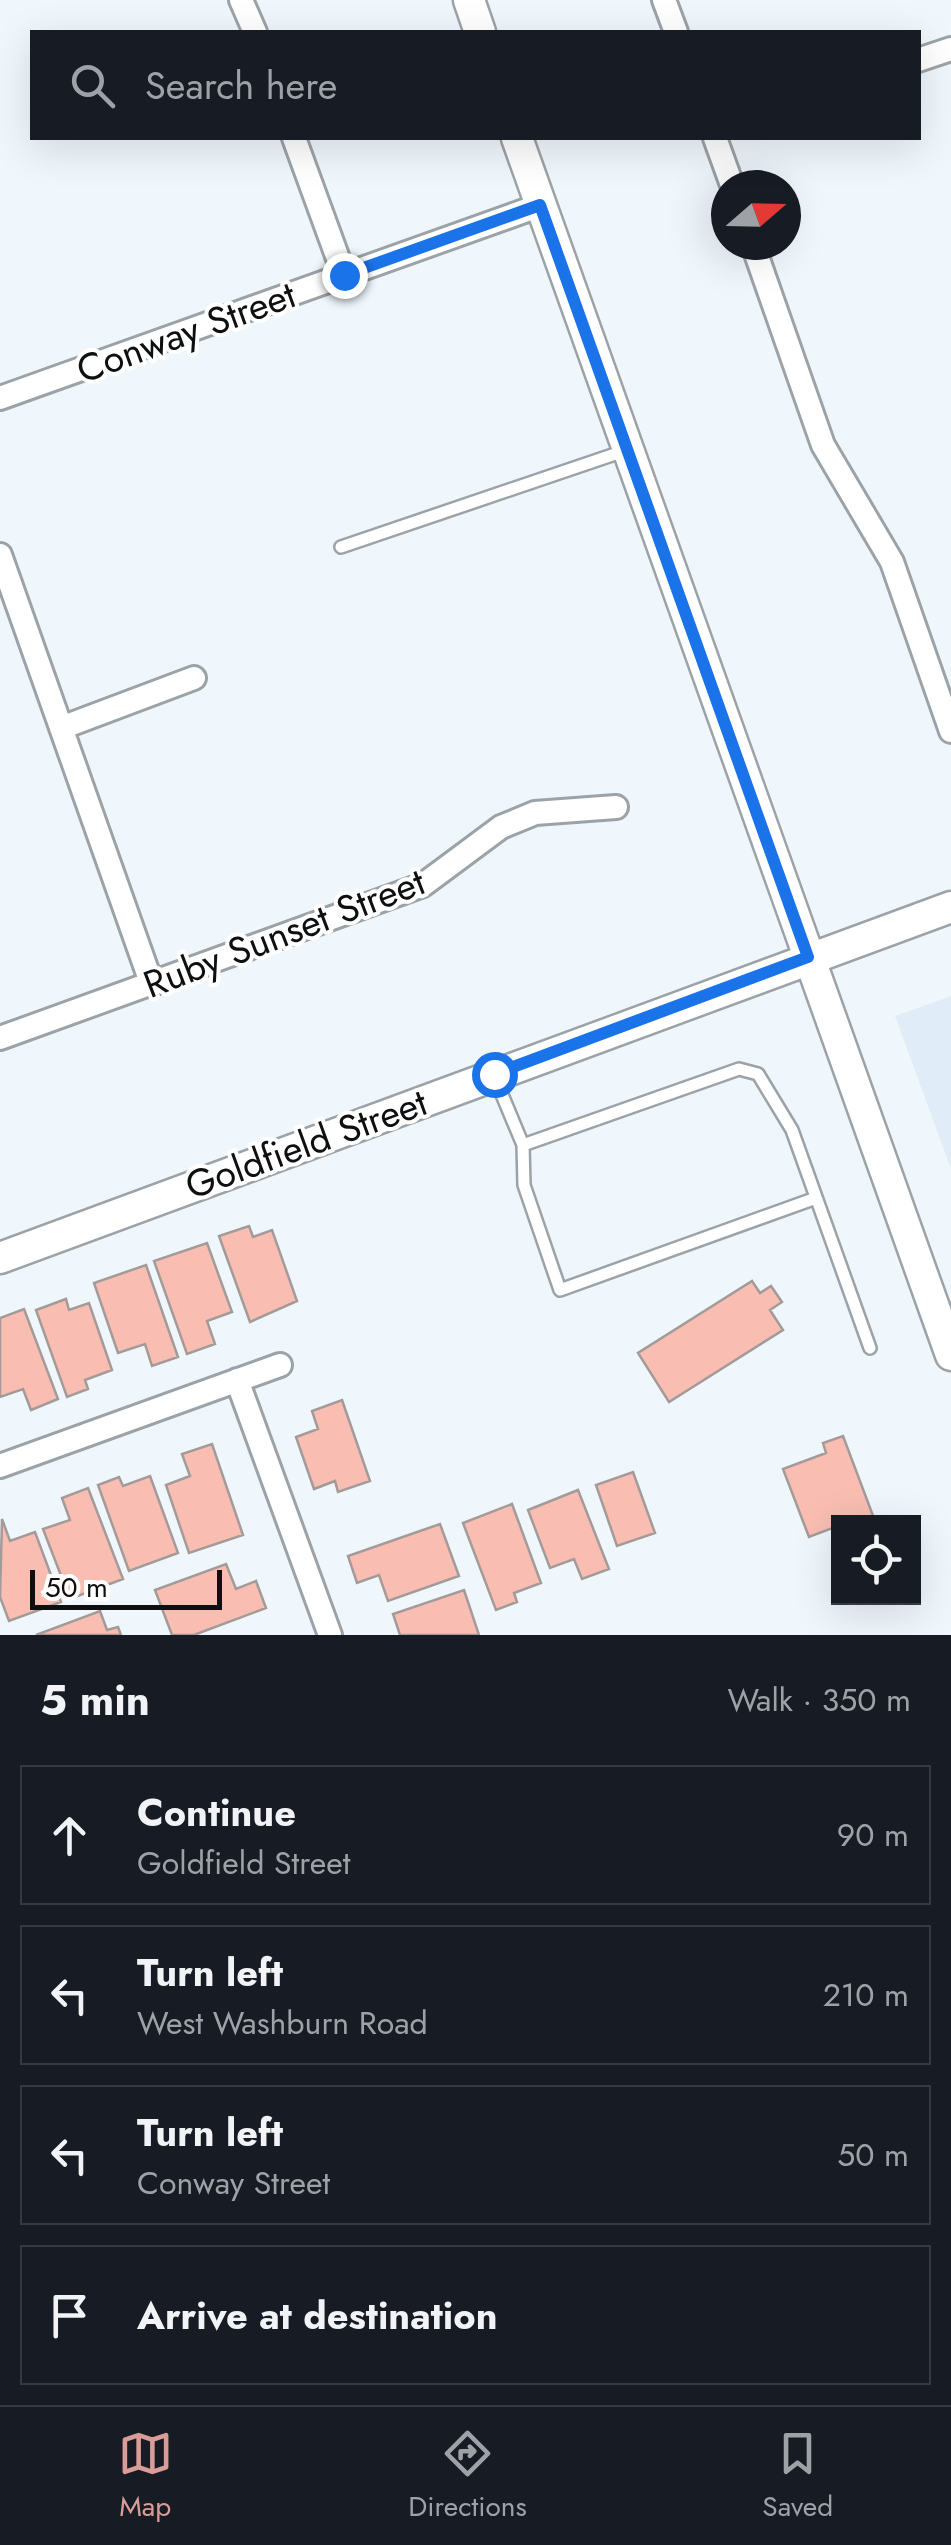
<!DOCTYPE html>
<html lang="en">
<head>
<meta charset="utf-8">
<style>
	body { margin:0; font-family:Jost,sans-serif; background:#242831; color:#f1f3f6 }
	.controls { position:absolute; right:30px; bottom:30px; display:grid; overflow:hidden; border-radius:0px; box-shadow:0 10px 40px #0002 }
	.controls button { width:90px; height:90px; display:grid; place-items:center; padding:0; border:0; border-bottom:2px solid #363941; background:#171b24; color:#f1f3f6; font:50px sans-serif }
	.compass { position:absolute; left:711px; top:170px; width:90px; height:90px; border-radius:50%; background:#171b24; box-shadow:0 10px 40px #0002; rotate:70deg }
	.scale { position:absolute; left:30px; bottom:25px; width:192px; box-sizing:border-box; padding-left:10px; border:5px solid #0d0f11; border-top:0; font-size:28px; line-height:35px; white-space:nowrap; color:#0d0f11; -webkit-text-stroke:8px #fff; paint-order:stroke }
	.stop { position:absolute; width:30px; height:30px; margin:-22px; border:8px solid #1a73e8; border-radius:50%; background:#fff }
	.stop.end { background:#1a73e8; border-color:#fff; box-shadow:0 2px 10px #0008 }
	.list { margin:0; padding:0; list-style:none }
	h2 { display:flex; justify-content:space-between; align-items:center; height:130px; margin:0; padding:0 40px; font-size:42px }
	h2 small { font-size:32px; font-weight:400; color:#9ea1a6 }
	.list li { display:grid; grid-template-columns:65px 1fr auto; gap:30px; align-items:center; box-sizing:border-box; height:140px; margin:0 20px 20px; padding:0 20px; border:2px solid #363941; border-radius:0px }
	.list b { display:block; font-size:38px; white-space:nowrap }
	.list p { margin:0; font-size:32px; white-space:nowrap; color:#9ea1a6 }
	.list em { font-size:32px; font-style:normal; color:#9ea1a6 }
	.icon { flex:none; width:55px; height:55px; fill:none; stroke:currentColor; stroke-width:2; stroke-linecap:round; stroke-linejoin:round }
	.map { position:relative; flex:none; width:951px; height:1635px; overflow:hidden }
	.search { position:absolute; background:#171b24; box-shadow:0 10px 40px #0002; left:30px; right:30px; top:30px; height:110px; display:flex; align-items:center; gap:25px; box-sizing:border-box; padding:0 35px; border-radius:0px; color:#9ea1a6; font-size:38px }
	.sheet { height:770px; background:#171b24 }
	nav { display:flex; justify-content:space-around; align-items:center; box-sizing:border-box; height:140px; border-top:2px solid #363941; background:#171b24; font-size:28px; color:#9ea1a6 }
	nav a { display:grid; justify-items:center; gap:5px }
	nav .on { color:#da9c96 }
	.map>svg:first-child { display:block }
	.built { fill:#e0edf8 }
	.building { fill:#f9bdb2; stroke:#a39b99; stroke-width:2.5 }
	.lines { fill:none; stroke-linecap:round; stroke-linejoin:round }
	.lane-casing { stroke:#9ca3a8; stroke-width:16 }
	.street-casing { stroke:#9ca3a8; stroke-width:28 }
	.secondary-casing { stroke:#9ca3a8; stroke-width:35 }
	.lane { stroke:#fff; stroke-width:11 }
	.street { stroke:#fff; stroke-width:22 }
	.secondary { stroke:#fff; stroke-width:30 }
	.route { stroke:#1a73e8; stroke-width:12 }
	.labels { text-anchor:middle; stroke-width:8; stroke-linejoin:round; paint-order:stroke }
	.street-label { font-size:38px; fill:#0d0f11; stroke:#fff }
</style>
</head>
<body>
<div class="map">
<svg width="951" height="1635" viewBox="0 0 951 1635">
	<rect width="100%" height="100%" fill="#f0f7fc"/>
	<path class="built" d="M951,996V1169L895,1016Z"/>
	<path class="building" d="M249,1226L253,1237L272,1230L297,1301L250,1322L219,1236Z
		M207,1243L232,1312L207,1321L215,1344L187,1354L154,1261Z
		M146,1265L178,1357L152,1366L145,1344L118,1353L94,1283Z
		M752,1281L760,1293L771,1286L782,1302L770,1310L783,1330L669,1402L638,1353Z
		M66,1299L69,1310L89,1303L112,1370L85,1380L88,1389L67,1397L36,1310Z
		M24,1309L58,1399L31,1410L23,1389L0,1397V1318Z
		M342,1400L370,1481L338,1492L335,1481L314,1489L296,1437L318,1429L312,1411Z
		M843,1436L875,1521L838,1522V1534L835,1527L809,1537L783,1469L826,1453L823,1443Z
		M212,1444L243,1535L189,1553L166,1485L190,1476L182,1454Z
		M633,1472L655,1533L617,1546L596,1485Z
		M150,1476L178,1553L129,1571L98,1485L119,1477L123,1486Z
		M88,1488L123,1579L70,1599L43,1529L70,1520L62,1498Z
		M578,1490L609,1569L582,1579L574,1559L550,1568L528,1510Z
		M512,1504L541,1583L514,1593L517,1602L496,1610L463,1523Z
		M2,1519L10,1541L35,1532L61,1602L9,1621L0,1597Z
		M440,1524L459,1576L388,1601L379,1575L357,1583L348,1556Z
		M226,1564L236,1589L256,1581L266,1608L194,1635H172L155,1590Z
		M464,1590L479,1635H400L393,1614Z
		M100,1611L107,1630L118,1627L121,1635H36Z"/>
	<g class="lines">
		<g class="lane-casing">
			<path id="lane" d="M341,547L624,451
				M495,1078L523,1145L524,1185L560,1290L816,1198
				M523,1145L739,1069L758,1074L792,1130L870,1348"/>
		</g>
		<g class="street-casing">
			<path id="street" d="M241,0L255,32
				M664,0L676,32
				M918,60L951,49
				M294,138L344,275
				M715,138L732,185
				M753,245L823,445L892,562L951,731
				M0,398L541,205
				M0,555L152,985
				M61,728L194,678
				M0,1038L423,885L501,827L535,813L616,807
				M237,1380L330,1635
				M0,1466L280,1365"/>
		</g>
		<g class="secondary-casing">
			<path id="secondary" d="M469,0L480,32
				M517,138L951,1355
				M0,1258L951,907"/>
		</g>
		<use href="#lane" class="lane"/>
		<use href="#street" class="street"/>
		<use href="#secondary" class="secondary"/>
	</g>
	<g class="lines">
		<path class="route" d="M344,275L540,205L808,957L494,1074"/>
	</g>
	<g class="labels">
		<g class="street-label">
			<text transform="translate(186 332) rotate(-20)" y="13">Conway Street</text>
			<text transform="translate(284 933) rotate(-21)" y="13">Ruby Sunset Street</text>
			<text transform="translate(306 1144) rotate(-20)" y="13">Goldfield Street</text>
		</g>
	</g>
</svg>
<div class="controls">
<button><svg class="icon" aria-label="locate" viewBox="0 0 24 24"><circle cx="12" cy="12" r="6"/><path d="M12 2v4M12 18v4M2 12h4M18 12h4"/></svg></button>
</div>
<svg class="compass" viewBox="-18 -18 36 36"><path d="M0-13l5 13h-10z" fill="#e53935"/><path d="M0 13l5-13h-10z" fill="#9ea1a6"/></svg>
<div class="scale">50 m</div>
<div class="stop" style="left:494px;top:1074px"></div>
<div class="stop end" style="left:344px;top:275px"></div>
<div class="search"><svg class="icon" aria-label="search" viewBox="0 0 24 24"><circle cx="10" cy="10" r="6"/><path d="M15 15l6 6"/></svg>Search here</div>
</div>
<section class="sheet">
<h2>5 min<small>Walk · 350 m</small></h2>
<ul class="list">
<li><svg class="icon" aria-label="ahead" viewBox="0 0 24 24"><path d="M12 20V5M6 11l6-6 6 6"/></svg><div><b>Continue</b><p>Goldfield Street</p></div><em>90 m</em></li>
<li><svg class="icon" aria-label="left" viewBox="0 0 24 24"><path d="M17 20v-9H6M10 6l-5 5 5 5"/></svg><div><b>Turn left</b><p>West Washburn Road</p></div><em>210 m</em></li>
<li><svg class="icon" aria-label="left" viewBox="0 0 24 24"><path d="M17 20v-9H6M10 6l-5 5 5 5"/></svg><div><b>Turn left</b><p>Conway Street</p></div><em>50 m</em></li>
<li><svg class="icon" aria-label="arrive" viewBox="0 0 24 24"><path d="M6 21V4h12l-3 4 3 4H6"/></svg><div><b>Arrive at destination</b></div></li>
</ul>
</section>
<nav>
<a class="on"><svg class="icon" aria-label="map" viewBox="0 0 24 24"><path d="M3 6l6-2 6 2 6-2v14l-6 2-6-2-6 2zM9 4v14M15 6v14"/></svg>Map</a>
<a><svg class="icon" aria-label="directions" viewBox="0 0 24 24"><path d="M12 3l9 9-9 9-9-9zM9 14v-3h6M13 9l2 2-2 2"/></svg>Directions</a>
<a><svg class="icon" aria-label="saved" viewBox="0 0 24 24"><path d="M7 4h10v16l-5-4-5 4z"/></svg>Saved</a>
</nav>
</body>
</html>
